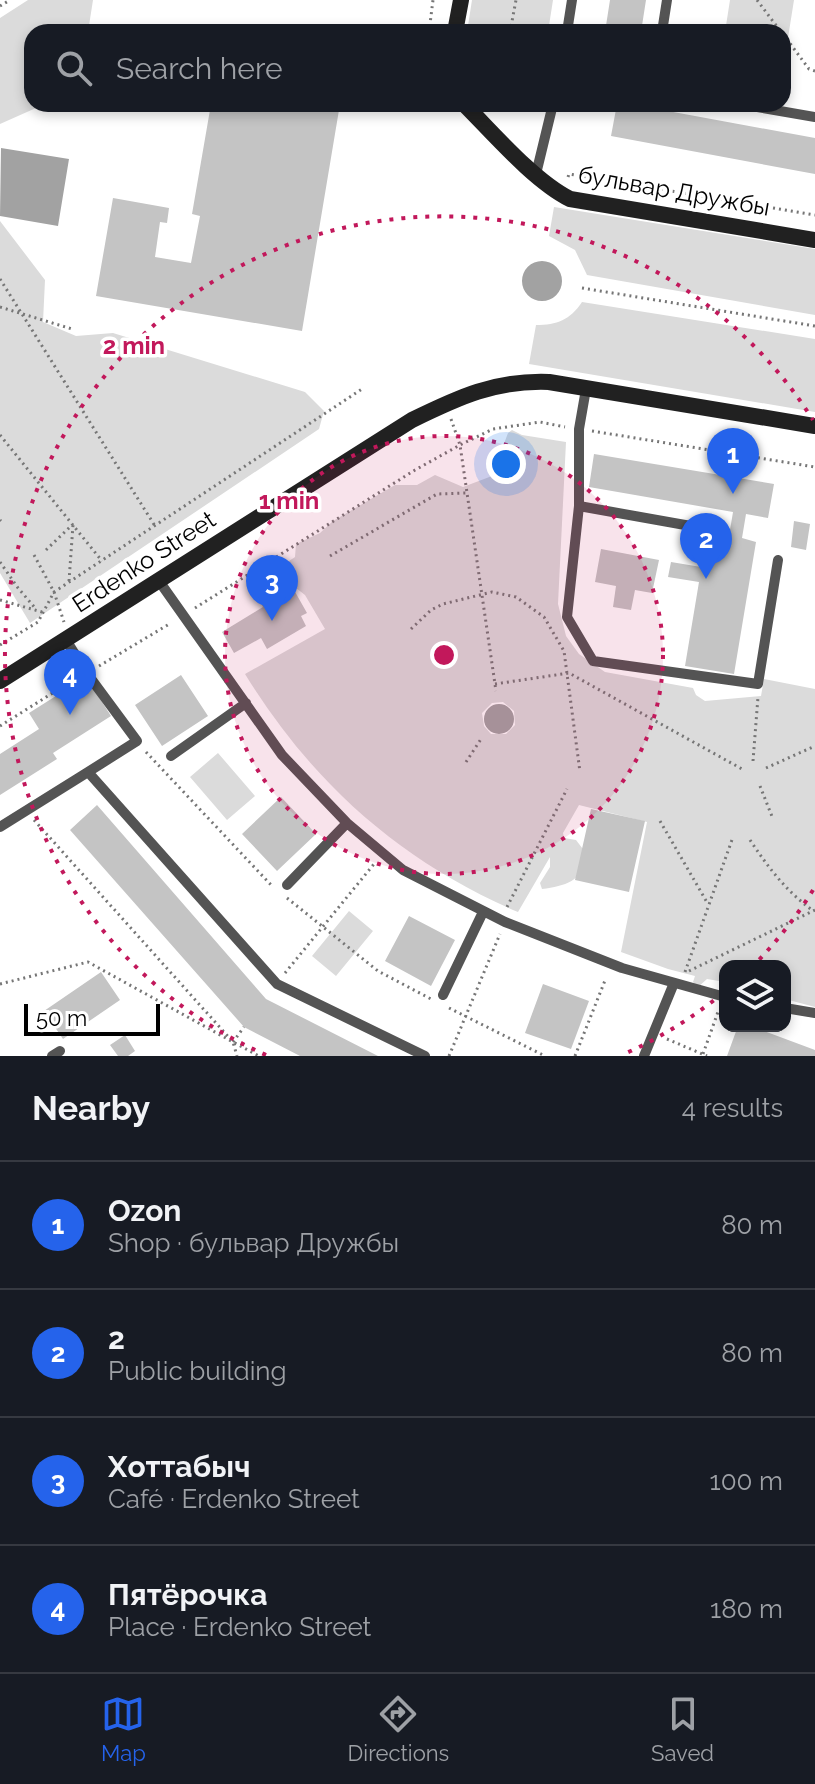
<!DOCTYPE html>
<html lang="en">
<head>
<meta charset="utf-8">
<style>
	body { margin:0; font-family:Raleway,sans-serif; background:#20242c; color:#f1f3f6 }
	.controls { position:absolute; right:24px; bottom:24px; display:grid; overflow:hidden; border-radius:16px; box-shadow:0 4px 12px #0003 }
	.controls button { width:72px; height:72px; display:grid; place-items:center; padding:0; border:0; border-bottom:2px solid #363941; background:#171b24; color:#f1f3f6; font:40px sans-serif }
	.scale { position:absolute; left:24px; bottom:20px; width:136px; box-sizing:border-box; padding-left:8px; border:4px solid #000; border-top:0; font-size:22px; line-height:28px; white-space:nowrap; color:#000; -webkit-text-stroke:6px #fff; paint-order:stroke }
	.you { position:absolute; left:506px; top:464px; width:28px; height:28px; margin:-20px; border:6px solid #fff; border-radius:50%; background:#1a73e8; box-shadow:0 0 0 12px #1a73e833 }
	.badge { display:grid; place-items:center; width:52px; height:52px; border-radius:50%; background:#2563eb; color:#fff; font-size:26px; font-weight:700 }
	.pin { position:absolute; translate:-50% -66px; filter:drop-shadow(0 2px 4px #0008) }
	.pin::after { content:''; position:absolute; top:42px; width:28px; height:24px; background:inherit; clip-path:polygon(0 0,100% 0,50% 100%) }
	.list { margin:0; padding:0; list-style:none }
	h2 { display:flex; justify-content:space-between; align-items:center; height:104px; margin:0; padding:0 32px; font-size:34px }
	h2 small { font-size:26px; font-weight:400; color:#9ea1a6 }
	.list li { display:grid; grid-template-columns:52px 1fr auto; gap:24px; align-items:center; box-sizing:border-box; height:128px; padding:0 32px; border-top:2px solid #363941 }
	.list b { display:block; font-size:30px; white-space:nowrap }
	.list p { margin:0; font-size:26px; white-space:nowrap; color:#9ea1a6 }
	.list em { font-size:26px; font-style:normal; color:#9ea1a6 }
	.icon { flex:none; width:44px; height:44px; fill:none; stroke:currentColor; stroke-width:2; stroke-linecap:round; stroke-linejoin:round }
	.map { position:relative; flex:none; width:815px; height:1056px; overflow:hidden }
	.search { position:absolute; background:#171b24; box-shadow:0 4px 12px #0003; left:24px; right:24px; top:24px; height:88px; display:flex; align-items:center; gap:20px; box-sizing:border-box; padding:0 28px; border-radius:24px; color:#9ea1a6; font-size:30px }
	.sheet { height:616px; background:#171b24 }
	nav { display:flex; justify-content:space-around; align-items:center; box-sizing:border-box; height:112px; border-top:2px solid #363941; background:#171b24; font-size:22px; color:#9ea1a6 }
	nav a { display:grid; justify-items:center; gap:4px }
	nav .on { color:#2563eb }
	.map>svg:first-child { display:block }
	.green { fill:#dbdbdb; fill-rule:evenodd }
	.water { fill:#a2a2a2 }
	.building { fill:#c4c4c4 }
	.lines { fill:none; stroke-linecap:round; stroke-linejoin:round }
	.path { stroke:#767676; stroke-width:3; stroke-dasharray:2 4; stroke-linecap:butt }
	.lane { stroke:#545454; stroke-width:10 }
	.secondary { stroke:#212121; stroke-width:16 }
	.ring { fill:none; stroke:#c2185b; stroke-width:4; stroke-dasharray:4 8 }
	.labels { text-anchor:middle; stroke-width:7; stroke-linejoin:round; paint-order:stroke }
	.street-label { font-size:24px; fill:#000; stroke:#fff }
	.centre { fill:#c2185b; stroke:#fff; stroke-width:4 }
	.ring-label { font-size:24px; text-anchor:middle; font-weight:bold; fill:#c2185b; stroke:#fff; stroke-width:7; stroke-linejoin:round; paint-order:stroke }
</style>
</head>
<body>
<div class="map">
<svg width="815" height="1056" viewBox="0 0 815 1056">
	<rect width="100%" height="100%" fill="#fff"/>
	<path class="green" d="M28,0H93L88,32H32V104H45L0,124V18Z
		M472,0H553L548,32H467Z
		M730,0H794L784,63L783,32H725Z
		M554,207L815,249V315L587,275L575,250L549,236Z
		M0,221L45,280L43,322L76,336L113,333L305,392L324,411L319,429L30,623L0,573Z
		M582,302L815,339V412L529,364L536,325C557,325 570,320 582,302Z
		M512,430L522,435L566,442L558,604L566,636L579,654L605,672L693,688L696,695L705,701L761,696L764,679L815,689V1007L785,999V966H725V982L707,979L697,988L693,982L695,976L668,969L621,952L647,822L579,805L563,833L564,838L576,840L589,857C581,881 566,886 542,889L540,883L550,867V857L518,912C401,862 312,783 245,674L325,629L305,595L296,588L293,575L286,563L295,557L296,544L320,533L333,521L395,485H417L435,475L463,487L492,476L508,433ZM503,702L514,711L515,725L506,734H491L484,726L482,713L492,703Z
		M218,753L255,796L227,820L190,777Z
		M349,911L373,931L336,976L312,956Z"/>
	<path class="water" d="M1,148L69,159L58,226L0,216Z
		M522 281a20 20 0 1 1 40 0a20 20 0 1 1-40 0Z
		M484 719a15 15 0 1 1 30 0a15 15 0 1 1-30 0Z"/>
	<path class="building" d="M610,0H646L641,32H605Z
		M211,104H340L302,331L96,296L113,198L169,208L167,223L160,222L155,257L191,263L200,216L192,214Z
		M617,104H630L815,138V174L611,136Z
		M594,454L774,484L768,518L746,514L742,538L756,542L734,674L685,666L699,582L668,577L671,562L701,567L707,532L729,536L733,512L589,487Z
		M794,521L810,524L806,550L791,547Z
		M601,549L659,560L652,593L635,590L631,610L613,607L616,586L595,582Z
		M294,590L307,613L301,616L306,626L267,649L261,638L234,653L222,632L263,607L261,603L270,598L273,602Z
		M181,675L208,716L162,746L135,705Z
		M86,677L111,716L53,753L57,759L0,795V754L39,729L29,713Z
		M281,797L316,834L277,871L242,834Z
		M97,805L266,999L378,1056H300L244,1027L70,830Z
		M591,809L645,821L629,892L575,880Z
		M409,916L455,940L431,986L385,961Z
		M101,972L120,1000L63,1039L44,1011Z
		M543,984L589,1001L571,1049L525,1033Z
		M738,1026H751L815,1050V1056H727Z
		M125,1035L135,1051L128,1056H118L110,1045Z"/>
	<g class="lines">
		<path class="path" d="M757,0L781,32
			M0,6L10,0
			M429,32L433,0
			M510,32L516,0
			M783,34L809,69L815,71
			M568,177L569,174L815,215
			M0,279L155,526
			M582,288L815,326
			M0,307L72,329
			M451,419L460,445L496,691
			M592,431L815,467
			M0,435L102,561
			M0,520L1,521
			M46,550L72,525
			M34,555L54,592L64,622
			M330,556L437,494L466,493
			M0,562L18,588L36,609
			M69,581L73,525
			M0,600L42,612
			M195,608L415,470L460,445L493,429L540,422L565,427
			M411,629L431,610L443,604L492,592L516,597L544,617L564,651L580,772
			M0,645L38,622L54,592L362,389
			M99,666L171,623
			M495,684L569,673L742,769
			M0,726L75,679
			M146,752L272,886
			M753,761L758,697
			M466,762L481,739
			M766,768L815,746
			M760,786L773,819
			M34,820L233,1042L259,1056
			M660,821L708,904
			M750,840C768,867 785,890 812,910
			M287,898L378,971L431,999
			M507,907L567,789
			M689,971L815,910
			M685,972L733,837
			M285,973L374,864
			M0,984L88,962L233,1042L237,1056
			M449,1008L545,1056
			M667,1039L707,1056
			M233,1042L244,1027
			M703,1054L719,1009
			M449,1056L500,934
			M575,1056L606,978"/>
		<path class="lane" d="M567,32L572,0
			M662,32L667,0
			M740,104L815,117
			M536,174L553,104
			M586,389L579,429V506L702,528
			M579,506L567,617L593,661L758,684L778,560
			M159,581L282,755L347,823L403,870L505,922L622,968L725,997
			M66,640L86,672L137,741L88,772L277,984L425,1056
			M171,756L246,703
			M0,827L88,772
			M287,885L347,823
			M443,995L483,912
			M785,1008L815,1013
			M52,1056L60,1051
			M644,1056L674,983"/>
		<path class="secondary" d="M455,32L461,0
			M464,104C493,133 534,181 570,199L815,240
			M0,681L412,420C459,397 495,380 549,382L815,426"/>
	</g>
	<circle cx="444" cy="655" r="219" fill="#c2185b" fill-opacity=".12"/>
	<g class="ring">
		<circle cx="444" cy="655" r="219"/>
		<path d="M813 890A438 438 0 0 1 754 965M723 993A438 438 0 0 1 622 1055M266 1055A438 438 0 1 1 813 420"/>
	</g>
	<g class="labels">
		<g class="street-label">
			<text transform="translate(674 191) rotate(10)" y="8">бульвар Дружбы</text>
			<text transform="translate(144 562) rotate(-33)" y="8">Erdenko Street</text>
		</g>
	</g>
	<circle cx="444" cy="655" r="12" class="centre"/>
	<g class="ring-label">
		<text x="134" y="354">2 min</text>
		<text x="289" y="509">1 min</text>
	</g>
</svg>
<div class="controls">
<button><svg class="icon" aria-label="layers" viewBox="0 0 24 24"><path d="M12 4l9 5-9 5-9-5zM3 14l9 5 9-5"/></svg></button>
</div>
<div class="scale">50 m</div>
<div class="you"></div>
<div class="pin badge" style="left:733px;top:494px">1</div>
<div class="pin badge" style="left:706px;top:579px">2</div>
<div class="pin badge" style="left:272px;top:621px">3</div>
<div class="pin badge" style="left:70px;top:715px">4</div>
<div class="search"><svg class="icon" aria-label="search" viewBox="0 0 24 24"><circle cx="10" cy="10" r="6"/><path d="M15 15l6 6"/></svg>Search here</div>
</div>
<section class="sheet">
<h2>Nearby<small>4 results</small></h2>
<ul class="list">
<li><span class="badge">1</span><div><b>Ozon</b><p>Shop · бульвар Дружбы</p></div><em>80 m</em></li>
<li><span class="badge">2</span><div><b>2</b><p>Public building</p></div><em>80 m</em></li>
<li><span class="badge">3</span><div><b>Хоттабыч</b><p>Café · Erdenko Street</p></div><em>100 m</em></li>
<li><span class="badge">4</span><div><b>Пятёрочка</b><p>Place · Erdenko Street</p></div><em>180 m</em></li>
</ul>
</section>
<nav>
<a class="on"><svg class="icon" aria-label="map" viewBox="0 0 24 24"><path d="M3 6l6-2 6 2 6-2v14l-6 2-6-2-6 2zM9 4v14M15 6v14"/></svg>Map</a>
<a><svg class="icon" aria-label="directions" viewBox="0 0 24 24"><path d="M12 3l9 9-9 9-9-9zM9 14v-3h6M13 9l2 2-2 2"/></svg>Directions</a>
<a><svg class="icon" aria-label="saved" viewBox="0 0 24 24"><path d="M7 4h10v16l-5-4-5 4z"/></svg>Saved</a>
</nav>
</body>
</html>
